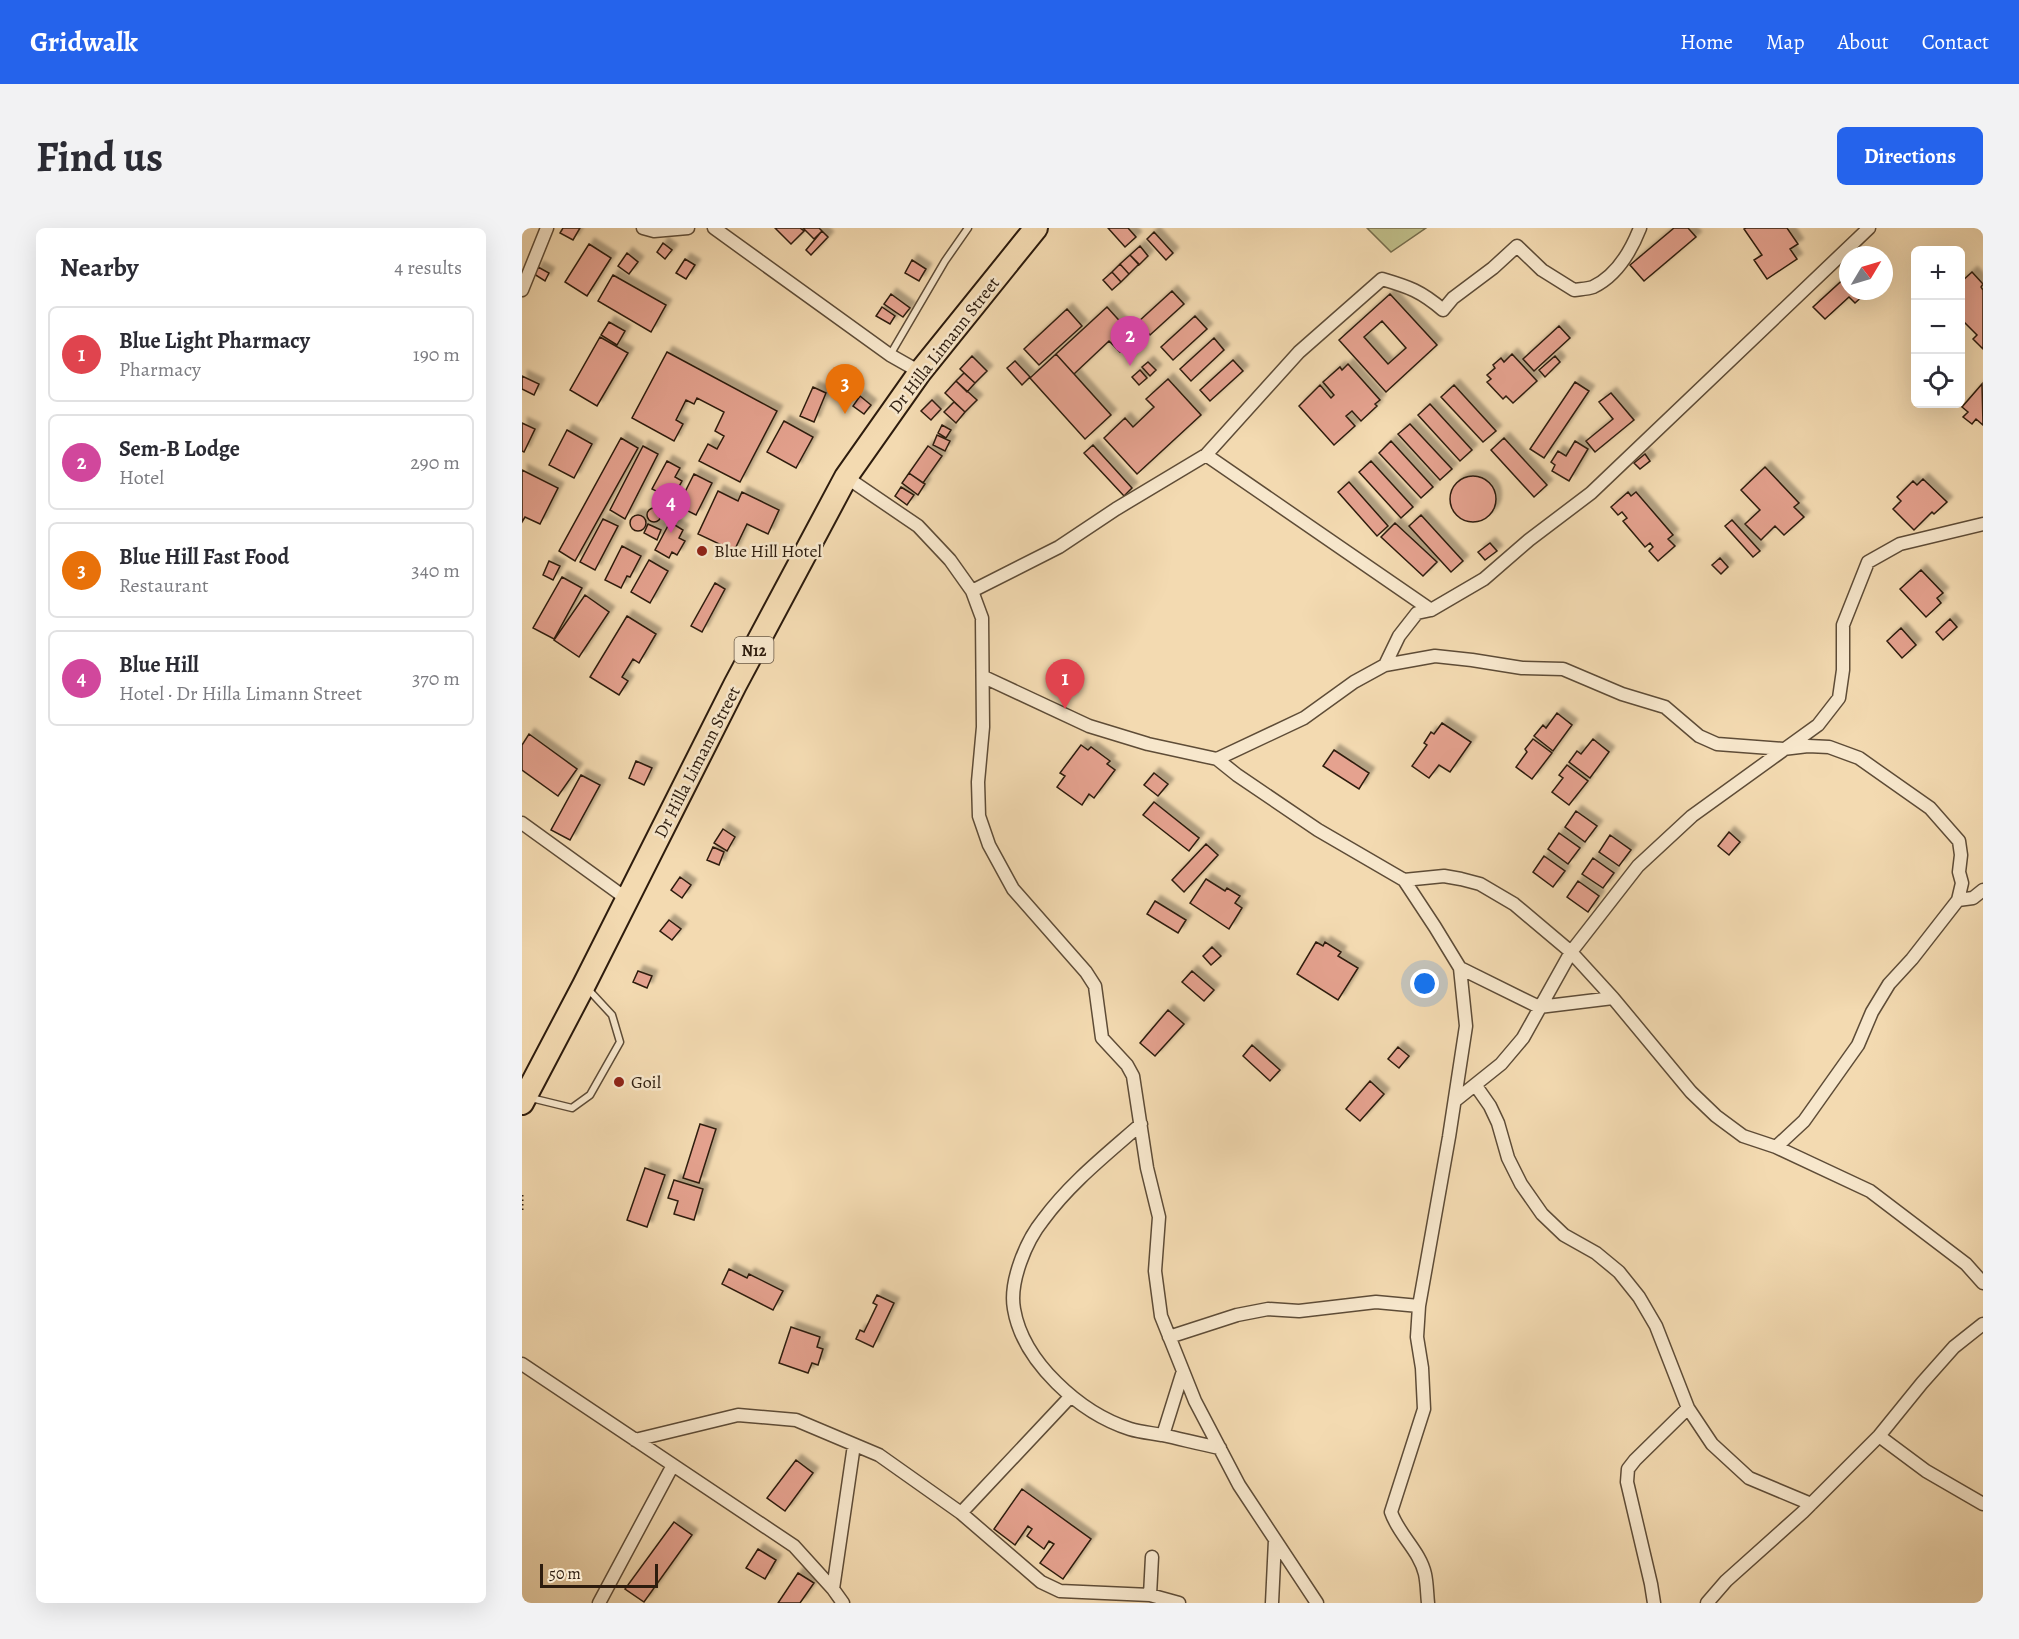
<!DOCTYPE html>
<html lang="en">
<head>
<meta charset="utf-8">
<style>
	body { margin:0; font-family:Alegreya,serif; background:#f2f2f3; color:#2b2b33 }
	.controls { position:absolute; right:18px; top:18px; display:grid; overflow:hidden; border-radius:9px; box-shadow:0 6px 24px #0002 }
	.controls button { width:54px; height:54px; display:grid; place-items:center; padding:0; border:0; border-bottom:2px solid #e1e1e2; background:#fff; color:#2b2b33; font:30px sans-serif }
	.compass { position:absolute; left:1317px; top:18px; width:54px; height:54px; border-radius:50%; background:#fff; box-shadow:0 6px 24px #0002; rotate:52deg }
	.scale { position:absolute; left:18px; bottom:15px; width:118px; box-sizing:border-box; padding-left:6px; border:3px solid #2d1c0e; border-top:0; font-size:16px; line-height:21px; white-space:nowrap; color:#2d1c0e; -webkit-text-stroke:4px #f7e7cc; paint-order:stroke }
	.you { position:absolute; left:903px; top:756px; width:21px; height:21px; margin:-15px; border:4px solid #fff; border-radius:50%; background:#1a73e8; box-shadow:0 0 0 9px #1a73e833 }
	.badge { display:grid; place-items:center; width:39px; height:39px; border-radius:50%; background:#2563eb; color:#fff; font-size:20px; font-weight:700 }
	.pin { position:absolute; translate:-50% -50px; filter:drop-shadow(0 2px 3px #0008) }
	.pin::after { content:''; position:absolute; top:32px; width:21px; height:18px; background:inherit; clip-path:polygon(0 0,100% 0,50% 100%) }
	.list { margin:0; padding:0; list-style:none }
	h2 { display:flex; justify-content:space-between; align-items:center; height:78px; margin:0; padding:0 24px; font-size:26px }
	h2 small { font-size:20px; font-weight:400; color:#7c7c81 }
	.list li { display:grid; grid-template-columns:39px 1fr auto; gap:18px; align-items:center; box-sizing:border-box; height:96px; margin:0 12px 12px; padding:0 12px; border:2px solid #e1e1e2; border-radius:9px }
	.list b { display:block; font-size:22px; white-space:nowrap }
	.list p { margin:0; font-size:20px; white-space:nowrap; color:#7c7c81 }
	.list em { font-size:20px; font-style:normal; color:#7c7c81 }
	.icon { flex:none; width:33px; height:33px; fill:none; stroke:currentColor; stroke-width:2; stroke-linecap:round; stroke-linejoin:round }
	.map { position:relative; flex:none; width:1461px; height:1375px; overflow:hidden; border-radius:9px }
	header { display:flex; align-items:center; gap:36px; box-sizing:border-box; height:84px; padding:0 30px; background:#2563eb; color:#fff }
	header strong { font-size:28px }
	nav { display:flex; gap:33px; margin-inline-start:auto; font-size:21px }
	.intro { display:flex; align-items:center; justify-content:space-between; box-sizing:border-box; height:144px; padding:0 36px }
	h1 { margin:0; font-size:42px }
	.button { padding:15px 27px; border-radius:9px; background:#2563eb; color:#fff; font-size:21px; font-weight:700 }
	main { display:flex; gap:36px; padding:0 36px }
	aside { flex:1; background:#fff; border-radius:9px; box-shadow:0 6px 24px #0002 }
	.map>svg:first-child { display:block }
	.green { fill:#bfbe89; stroke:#766d4c; stroke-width:1.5 }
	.building { fill:#e5a28f; stroke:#2d1c0e; stroke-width:1.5; fill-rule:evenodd; filter:url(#shadow) }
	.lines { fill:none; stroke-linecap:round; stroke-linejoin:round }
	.lane-casing { stroke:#5e4c37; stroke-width:9 }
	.street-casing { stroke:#5e4c37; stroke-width:15 }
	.highway-casing { stroke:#2d1c0e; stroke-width:26 }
	.path { stroke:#2d1c0e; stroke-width:3; stroke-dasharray:1.5 3; stroke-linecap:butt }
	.lane { stroke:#f7e7cc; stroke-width:6 }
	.street { stroke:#f7e7cc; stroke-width:12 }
	.highway { stroke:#f3dab1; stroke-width:22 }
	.poi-dot { fill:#8f2418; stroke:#f7e7cc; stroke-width:2 }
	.labels { text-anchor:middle; stroke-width:5; stroke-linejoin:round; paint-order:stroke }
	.shield { fill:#f7e7cc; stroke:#6a5947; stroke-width:1.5 }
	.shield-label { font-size:16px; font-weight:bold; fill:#2d1c0e }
	.street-label { font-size:18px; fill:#2d1c0e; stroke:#f7e7cc }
	.poi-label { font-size:18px; fill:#2d1c0e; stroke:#f7e7cc; text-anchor:start }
</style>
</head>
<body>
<header>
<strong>Gridwalk</strong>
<nav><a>Home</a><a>Map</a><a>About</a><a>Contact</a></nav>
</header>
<div class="intro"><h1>Find us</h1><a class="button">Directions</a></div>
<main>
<aside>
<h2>Nearby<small>4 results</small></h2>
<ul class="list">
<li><span class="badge" style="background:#e0444e">1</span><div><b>Blue Light Pharmacy</b><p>Pharmacy</p></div><em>190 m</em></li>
<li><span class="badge" style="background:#d1479c">2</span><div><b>Sem-B Lodge</b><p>Hotel</p></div><em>290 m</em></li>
<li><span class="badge" style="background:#e8710a">3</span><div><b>Blue Hill Fast Food</b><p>Restaurant</p></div><em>340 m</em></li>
<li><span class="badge" style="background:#d1479c">4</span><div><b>Blue Hill</b><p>Hotel · Dr Hilla Limann Street</p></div><em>370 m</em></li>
</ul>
</aside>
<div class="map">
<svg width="1461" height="1375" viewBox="0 0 1461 1375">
	<defs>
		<filter id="shadow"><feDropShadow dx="5.5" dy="-5.5" stdDeviation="1.5" flood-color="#0004"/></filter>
	</defs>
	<rect width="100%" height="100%" fill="#f3dab1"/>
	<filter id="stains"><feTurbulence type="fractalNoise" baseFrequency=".00333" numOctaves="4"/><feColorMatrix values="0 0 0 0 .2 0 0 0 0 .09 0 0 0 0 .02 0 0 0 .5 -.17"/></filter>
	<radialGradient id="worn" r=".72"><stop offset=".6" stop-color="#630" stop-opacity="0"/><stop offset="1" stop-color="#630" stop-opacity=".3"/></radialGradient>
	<path class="green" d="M845,0H904L869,24Z"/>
	<path class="building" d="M41,0H58L51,12L38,5Z
		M253,0H278L282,3L269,16Z
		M281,0H297L300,3L292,11Z
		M586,0H606L614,9L603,19Z
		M1152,0H1166L1174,9L1122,53L1108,37Z
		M1224,0H1265L1276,16L1268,21L1275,31L1245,51L1232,32L1240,27L1222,1Z
		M300,3L306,9L289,27L284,22Z
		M632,4L651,25L644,32L625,11Z
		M141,15L150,22L143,31L135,24Z
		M67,16L89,30L65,68L43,54Z
		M618,18L626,28L617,37L608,27Z
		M105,25L116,34L107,46L96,38Z
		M608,27L617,36L607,46L598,36Z
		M163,31L173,37L164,51L154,45Z
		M390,32L404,41L397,53L383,45Z
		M598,36L607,46L599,54L590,44Z
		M16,39L27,45L23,53L12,46Z
		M590,44L599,54L590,62L581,52Z
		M1450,44L1461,56L1459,59L1461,62V121L1451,111L1455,107L1438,90V55Z
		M91,47L144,77L129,104L76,73Z
		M1326,47V63H1341L1343,66L1333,75L1327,69L1303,91L1291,79Z
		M650,63L662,76L628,107L616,94Z
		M369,66L388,80L381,89L362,76Z
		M868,66L915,117L864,164L817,112ZM860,93L884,120L866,136L842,109Z
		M360,79L373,88L368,96L354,88Z
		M585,79L613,110L598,124L587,113L552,146L534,126Z
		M545,81L560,98L517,137L502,121Z
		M673,88L685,101L651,132L639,119Z
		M87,94L103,103L95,117L79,107Z
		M1037,98L1048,110L1012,143L1001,131Z
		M78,109L106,125L75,178L48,162Z
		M692,110L702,122L669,153L658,141Z
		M145,124L255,183L218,254L177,233L186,216L195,221L202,208L193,203L202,184L175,170L172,176L164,172L154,192L161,196L152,213L110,190Z
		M534,126L589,187L563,211L508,150Z
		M990,126L1015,153L991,175L984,168L981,171L965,154L969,151L965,147L973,140L971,137L979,130L982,134Z
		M450,128L465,143L453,155L438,141Z
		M1033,128L1038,134L1023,149L1017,142Z
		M711,132L721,143L688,173L678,162Z
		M493,133L508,149L500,157L485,140Z
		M626,134L634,142L628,148L620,139Z
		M826,136L858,172L853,176L855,178L839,193L830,183L824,188L833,198L812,217L777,178L798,157L809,170L812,167L801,154L818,139L820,142Z
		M618,142L625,150L617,157L610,149Z
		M442,145L453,155L445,164L434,153Z
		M0,148L17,156L12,167L0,161Z
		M646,151L679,187L615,246L582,210L603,190L611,199L632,179L624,171Z
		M434,153L455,172L443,184L423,165Z
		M1053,154L1067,163L1022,230L1008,221Z
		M1460,156L1461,197L1454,191L1450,196L1441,189L1446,184L1440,179Z
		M932,157L974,203L961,214L919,169Z
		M291,159L304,165L292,194L278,188Z
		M1089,165L1112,192L1073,224L1064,213L1091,191L1077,174Z
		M338,168L349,177L342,186L331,178Z
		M410,172L419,181L409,192L399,183Z
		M432,174L443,184L434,195L422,184Z
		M908,176L950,222L938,233L896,187Z
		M262,193L291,209L274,240L245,224Z
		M0,195L13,201L2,224L0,223Z
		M888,196L930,241L918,252L876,206Z
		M420,197L429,202L424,210L416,205Z
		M45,202L70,216L52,250L27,237Z
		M415,207L428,213L423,223L411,217Z
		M99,210L116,220L53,333L37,323Z
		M982,210L1025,257L1012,269L969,222Z
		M869,213L911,259L899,270L857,225Z
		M1053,213L1066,221L1047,253L1030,243L1033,237L1029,234L1036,223L1044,228Z
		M571,217L610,260L602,268L562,225Z
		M121,218L136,226L103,291L88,282Z
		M406,218L420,228L401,255L387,245Z
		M1123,226L1128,233L1118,241L1112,235Z
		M145,233L158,240L153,249L160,253L150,271L130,261Z
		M849,233L891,279L879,290L837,244Z
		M1243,239L1277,275L1272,279L1282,289L1262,307L1253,298L1239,312L1223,296L1238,282L1219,262Z
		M0,242L36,260L18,296L3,289L0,294Z
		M387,245L403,256L396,267L380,255Z
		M172,246L190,255L174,287L156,278Z
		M928 271a23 23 0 1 1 46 0a23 23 0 1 1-46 0Z
		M1401,251L1425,274L1412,286L1410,284L1392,302L1371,281L1379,273L1375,269L1391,253L1395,257Z
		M827,254L866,298L855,308L816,264Z
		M379,259L392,267L385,277L373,268Z
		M196,263L216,273L220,264L257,282L246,306L225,296L212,323L176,306Z
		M1106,264L1109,268L1114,264L1151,307L1146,311L1153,318L1136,333L1127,323L1131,319L1128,315L1123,319L1101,293L1105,290L1100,284L1096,287L1089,279Z
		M125 287a7 7 0 1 1 14 0a7 7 0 1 1-14 0Z
		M108 295a8 8 0 1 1 16 0a8 8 0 1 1-16 0Z
		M899,287L941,333L929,344L887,298Z
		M81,291L96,298L73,342L58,334Z
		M1210,292L1238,323L1231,329L1203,298Z
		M148,294L161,302L157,310L163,313L155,327L150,324L147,330L133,322Z
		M873,295L915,334L901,348L859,309Z
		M126,296L139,302L135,312L122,305Z
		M968,315L975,323L963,332L956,324Z
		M100,318L119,328L108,349L105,348L99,360L83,352Z
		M1198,330L1206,339L1199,346L1190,337Z
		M127,332L146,343L128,375L109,364Z
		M27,333L38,338L31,352L21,347Z
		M1399,342L1421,365L1415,370L1419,375L1404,389L1378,361Z
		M40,349L60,360L32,411L11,400Z
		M193,355L203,361L180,404L169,398Z
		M63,367L87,384L57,429L32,412Z
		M105,388L134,406L117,435L111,431L100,449L106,453L97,467L68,449Z
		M1428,391L1435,399L1421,412L1414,404Z
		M1379,400L1394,417L1380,430L1365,413Z
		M1035,485L1050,497L1031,523L1012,508L1021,497L1024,500Z
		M920,495L949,514L928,544L917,537L907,550L890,538L905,517L902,515L909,504L912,506Z
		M7,506L55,541L36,568L0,542V517Z
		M1011,511L1030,525L1010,551L994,539L1005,524L1003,521Z
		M1071,511L1087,524L1068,550L1047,534L1055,523L1059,526Z
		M559,517L566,522L569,519L588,533L585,536L593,542L572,570L567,566L560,577L535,559L543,548L538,545Z
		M812,522L847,545L837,561L801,538Z
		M114,533L130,540L122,557L107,550Z
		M1045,537L1066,553L1047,577L1030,564L1041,550L1037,547Z
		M632,545L646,556L636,568L622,557Z
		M59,547L78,557L48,612L29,602Z
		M632,574L677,610L667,623L621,587Z
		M1054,583L1075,598L1063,614L1043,599Z
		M201,601L213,609L205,623L192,615Z
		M1207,604L1218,614L1207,627L1196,618Z
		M1037,605L1058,620L1046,636L1026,621Z
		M1088,607L1109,622L1097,638L1077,624Z
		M684,616L696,627L662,664L650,652Z
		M191,619L202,624L197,637L185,632Z
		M1022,628L1043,643L1031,659L1011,644Z
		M1071,630L1092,645L1081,660L1060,646Z
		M158,649L169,657L160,670L149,662Z
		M684,651L703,663L705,660L718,668L713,675L720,680L707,701L668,675Z
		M1056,653L1077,668L1066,684L1045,669Z
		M633,673L664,692L656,705L625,686Z
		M147,692L159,701L150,712L138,703Z
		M794,714L801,718L803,714L819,724L816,728L836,740L816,772L775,746Z
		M690,719L699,728L689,737L681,728Z
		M116,743L130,748L125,760L111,754Z
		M670,743L692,762L682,773L660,754Z
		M646,782L662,796L633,828L618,815Z
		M730,817L758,842L748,853L721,828Z
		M876,819L887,828L877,840L866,831Z
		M848,853L862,866L838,893L824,881Z
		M178,896L194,901L177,955L161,950Z
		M123,940L143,947L125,999L105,992Z
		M152,952L181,961L172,992L152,986L156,973L146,970Z
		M207,1041L225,1050L227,1046L261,1063L251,1082L200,1056Z
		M355,1067L372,1075L351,1119L334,1111L338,1102L342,1104L355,1077L351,1075Z
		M269,1099L298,1109L295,1119L301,1121L296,1137L290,1135L286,1145L257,1135Z
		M274,1232L291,1245L263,1283L245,1270Z
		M500,1261L569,1311L541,1351L518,1335L532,1316L527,1313L522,1321L505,1308L510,1301L506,1298L493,1317L472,1301Z
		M152,1294L170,1307L122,1374L103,1361Z
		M236,1321L254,1332L243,1351L224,1340Z
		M276,1345L292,1355L278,1375H256Z"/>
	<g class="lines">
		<g class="lane-casing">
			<path id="lane" d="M368,127L423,33L446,0
				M9,870L50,880L68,867L98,814L90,787L65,760"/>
		</g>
		<g class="street-casing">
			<path id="street" d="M121,0L132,3L166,0
				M192,0L368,127L398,144
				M0,62L25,0
				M684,227L909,382
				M324,249L396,298L428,332L450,363L460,390L461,499L456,554L457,588L467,617L491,661L564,744L573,758L580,810L605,837L611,848L625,940L637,989L633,1043L639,1088L673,1173L717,1257L795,1375
				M450,363L537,319L594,281L684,227L777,124L860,51C887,59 899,63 921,82L931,70L971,40L995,18L1020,42L1052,62C1058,61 1065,61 1071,59C1094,48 1109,23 1118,0
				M863,437L913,428L950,432L1000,440L1041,441L1100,466L1143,479L1177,508L1195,516L1261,521L1286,518L1307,519L1337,530L1408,580L1437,613L1439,627L1437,644L1440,655L1436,672
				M462,449L567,498L626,516L695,531L715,547L796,602L882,652L913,699L938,740L944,798L927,909L897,1078L895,1109L900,1140L902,1181L869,1284C876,1306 898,1323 903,1346C905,1355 905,1366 906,1375
				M695,531L782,490L832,454L863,437L877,408L895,385L909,382L962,351L1007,312L1069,265L1347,0
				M0,595L105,671
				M882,652L922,648L939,651L958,656L992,676L1049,724L1091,770L1169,864L1194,888L1221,908L1254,919L1348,963L1444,1036L1461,1055
				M938,740L1017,779L1091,770
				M954,858L968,878L976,895L986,930L999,956L1020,986L1042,1007L1074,1025L1097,1044L1117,1069L1134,1098L1166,1180L1190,1216L1227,1250L1289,1276
				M934,872L979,836L1001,810L1049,724L1116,638L1170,588L1296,497L1317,470L1321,442V397L1346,334L1378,316L1461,296
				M619,896C585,926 548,955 521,992C504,1013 487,1054 492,1081C501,1134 558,1185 608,1201C618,1204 629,1205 640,1207C659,1211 678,1216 698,1220
				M1254,919L1282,893L1336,817L1350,784L1367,756L1390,731L1436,672L1451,670L1461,662
				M647,1109L715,1087L746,1081L777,1083L854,1074L897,1078
				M0,1136L272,1318L311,1361L321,1375
				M641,1207L661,1143
				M1357,1208L1404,1243L1461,1276
				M113,1212L216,1187L274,1192L357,1227L439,1285L519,1354L538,1363L628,1367L657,1375
				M439,1285L548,1169
				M311,1361L332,1217
				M628,1367L630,1329
				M77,1375L151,1237
				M750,1375L753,1312
				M1132,1375L1129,1356L1105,1254L1106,1241L1113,1232L1166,1180
				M1185,1375L1204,1353L1281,1284L1357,1208L1400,1155L1432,1119L1461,1096"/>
		</g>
		<g class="highway-casing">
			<path id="highway" d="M0,875L62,757L213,457L324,249L398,144L514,0"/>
		</g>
		<path class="path" d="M0,967V984"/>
		<use href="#lane" class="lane"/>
		<use href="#street" class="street"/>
		<use href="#highway" class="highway"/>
	</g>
	<g class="poi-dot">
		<circle cx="180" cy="323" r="6"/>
		<circle cx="97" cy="854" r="6"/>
	</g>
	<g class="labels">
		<rect class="shield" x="212.5" y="409" width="39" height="26" rx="4.5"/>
		<g class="shield-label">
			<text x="232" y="428">N12</text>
		</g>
		<g class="street-label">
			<text transform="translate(422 117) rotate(-52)" y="6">Dr Hilla Limann Street</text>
			<text transform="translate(175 534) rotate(-63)" y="6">Dr Hilla Limann Street</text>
		</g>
		<g class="poi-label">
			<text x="192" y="329">Blue Hill Hotel</text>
			<text x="109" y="860">Goil</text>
		</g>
	</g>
	<rect width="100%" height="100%" filter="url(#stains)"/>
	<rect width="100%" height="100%" fill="url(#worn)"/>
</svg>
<div class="controls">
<button>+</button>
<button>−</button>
<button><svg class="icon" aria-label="locate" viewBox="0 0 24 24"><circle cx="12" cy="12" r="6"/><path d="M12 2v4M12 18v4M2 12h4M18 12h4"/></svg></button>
</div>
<svg class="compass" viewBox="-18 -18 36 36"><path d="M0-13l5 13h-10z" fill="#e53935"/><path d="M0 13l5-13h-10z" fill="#7c7c81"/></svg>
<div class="scale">50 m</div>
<div class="you"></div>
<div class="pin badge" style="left:543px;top:481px;background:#e0444e">1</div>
<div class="pin badge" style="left:608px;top:138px;background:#d1479c">2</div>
<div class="pin badge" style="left:323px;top:186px;background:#e8710a">3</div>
<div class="pin badge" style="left:149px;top:305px;background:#d1479c">4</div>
</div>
</main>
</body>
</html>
